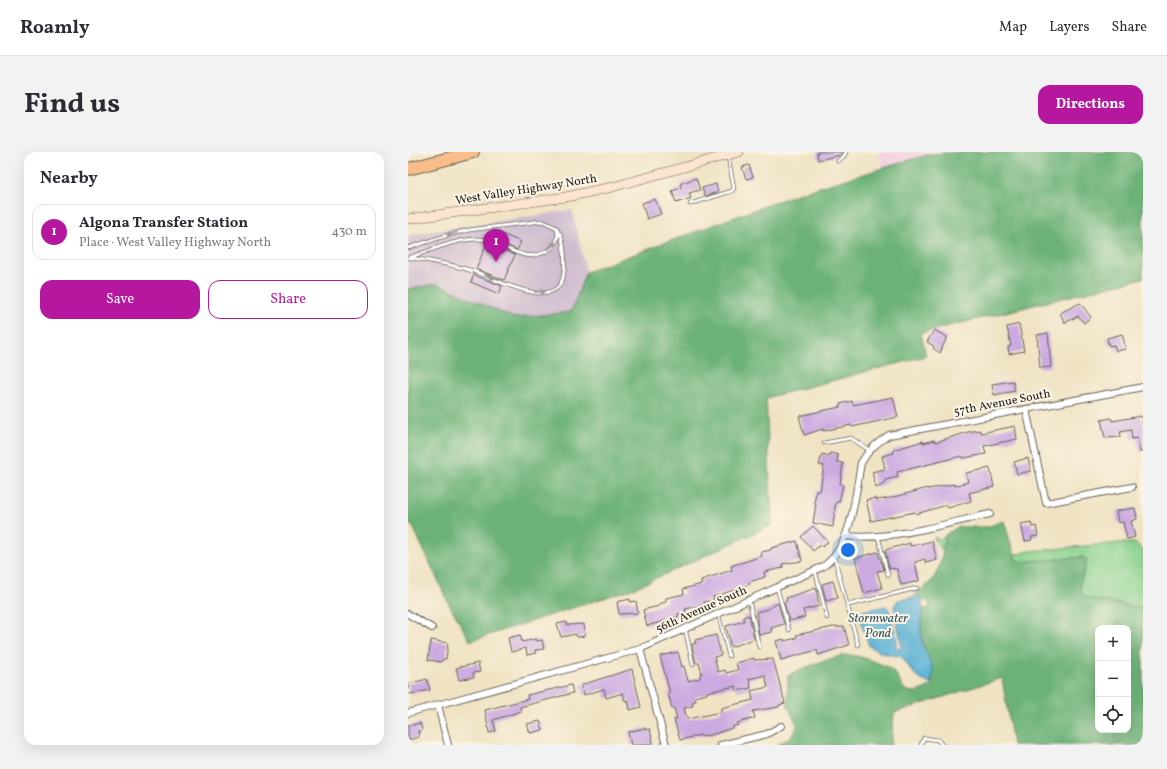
<!DOCTYPE html>
<html lang="en">
<head>
<meta charset="utf-8">
<style>
	body { margin:0; font-family:Vollkorn,serif; background:#f2f2f3; color:#2b2b33 }
	.controls { position:absolute; right:12px; bottom:12px; display:grid; overflow:hidden; border-radius:8px; box-shadow:0 4px 16px #0002 }
	.controls button { width:36px; height:36px; display:grid; place-items:center; padding:0; border:0; border-bottom:1px solid #e1e1e2; background:#fff; color:#2b2b33; font:20px sans-serif }
	.you { position:absolute; left:440px; top:398px; width:14px; height:14px; margin:-10px; border:3px solid #fff; border-radius:50%; background:#1a73e8; box-shadow:0 0 0 6px #1a73e833 }
	.badge { display:grid; place-items:center; width:26px; height:26px; border-radius:50%; background:#b5179e; color:#fff; font-size:13px; font-weight:700 }
	.pin { position:absolute; translate:-50% -33px; filter:drop-shadow(0 1px 2px #0008) }
	.pin::after { content:''; position:absolute; top:21px; width:14px; height:12px; background:inherit; clip-path:polygon(0 0,100% 0,50% 100%) }
	.list { margin:0; padding:0; list-style:none }
	h2 { display:flex; justify-content:space-between; align-items:center; height:52px; margin:0; padding:0 16px; font-size:17px }
	h2 small { font-size:13px; font-weight:400; color:#7c7c81 }
	.list li { display:grid; grid-template-columns:26px 1fr auto; gap:12px; align-items:center; box-sizing:border-box; height:56px; margin:0 8px 8px; padding:0 8px; border:1px solid #e1e1e2; border-radius:12px }
	.list b { display:block; font-size:15px; white-space:nowrap }
	.list p { margin:0; font-size:13px; white-space:nowrap; color:#7c7c81 }
	.list em { font-size:13px; font-style:normal; color:#7c7c81 }
	.actions { display:flex; gap:8px; padding:12px 16px }
	.actions a { flex:1; padding:9px 0; border:1px solid #b5179e; border-radius:12px; text-align:center; font-size:14px; color:#b5179e }
	.actions .main { background:#b5179e; color:#fff }
	.icon { flex:none; width:22px; height:22px; fill:none; stroke:currentColor; stroke-width:2; stroke-linecap:round; stroke-linejoin:round }
	.map { position:relative; flex:none; width:735px; height:593px; overflow:hidden; border-radius:12px }
	header { display:flex; align-items:center; gap:24px; box-sizing:border-box; height:56px; padding:0 20px; background:#fff; border-bottom:1px solid #e1e1e2 }
	header strong { font-size:19px }
	nav { display:flex; gap:22px; margin-inline-start:auto; font-size:14px }
	.intro { display:flex; align-items:center; justify-content:space-between; box-sizing:border-box; height:96px; padding:0 24px }
	h1 { margin:0; font-size:28px }
	.button { padding:10px 18px; border-radius:12px; background:#b5179e; color:#fff; font-size:14px; font-weight:700 }
	main { display:flex; gap:24px; padding:0 24px }
	aside { flex:1; background:#fff; border-radius:12px; box-shadow:0 4px 16px #0002 }
	.map>svg:first-child { display:block }
	.built { fill:#f2cfe1 }
	.industrial { fill:#cfbdcf }
	.green { fill:#86d08d; stroke:#517654 }
	.forest { fill:#6cb278; stroke:#44674a; fill-rule:evenodd }
	.water { fill:#59b0d6; stroke:#3a6679 }
	.building { fill:#cba9e1; fill-rule:evenodd }
	.lines { fill:none; stroke-linecap:round; stroke-linejoin:round }
	.lane-casing { stroke:#666257; stroke-width:4.5 }
	.street-casing { stroke:#666257; stroke-width:8 }
	.secondary-casing { stroke:#666257; stroke-width:10 }
	.highway-casing { stroke:#666257; stroke-width:14 }
	.lane { stroke:#fff; stroke-width:3 }
	.street { stroke:#fff; stroke-width:6 }
	.secondary { stroke:#fce5d0; stroke-width:9 }
	.highway { stroke:#f8bd89; stroke-width:12 }
	.oneway { fill:#999 }
	.labels { text-anchor:middle; stroke-width:4; stroke-linejoin:round; paint-order:stroke }
	.street-label { font-size:12px; fill:#1c1c1c; stroke:#fcf5e5 }
	.water-label { font-size:13px; font-style:italic; fill:#345766; stroke:#fcf5e5 }
</style>
</head>
<body>
<header>
<strong>Roamly</strong>
<nav><a>Map</a><a>Layers</a><a>Share</a></nav>
</header>
<div class="intro"><h1>Find us</h1><a class="button">Directions</a></div>
<main>
<aside>
<h2>Nearby<small></small></h2>
<ul class="list">
<li><span class="badge">1</span><div><b>Algona Transfer Station</b><p>Place · West Valley Highway North</p></div><em>430 m</em></li>
</ul>
<div class="actions"><a class="main">Save</a><a>Share</a></div>
</aside>
<div class="map">
<svg width="735" height="593" viewBox="0 0 735 593">
	<rect width="100%" height="100%" fill="#fcf5e5"/>
	<filter id="ink" filterUnits="userSpaceOnUse"><feTurbulence type="fractalNoise" baseFrequency=".025" numOctaves="2"/><feDisplacementMap in="SourceGraphic" scale="8" xChannelSelector="R" yChannelSelector="G"/><feConvolveMatrix kernelMatrix="1 2 1 2 8 2 1 2 1" color-interpolation-filters="sRGB"/></filter>
	<filter id="wash" filterUnits="userSpaceOnUse"><feTurbulence type="fractalNoise" baseFrequency=".012" numOctaves="4" result="noise"/><feDisplacementMap in="SourceGraphic" scale="16" xChannelSelector="R" yChannelSelector="G"/><feGaussianBlur stdDeviation="0.9" result="paint"/><feColorMatrix in="noise" values="0 0 0 0 0 0 0 0 0 0 0 0 0 0 0 0 0 1.4 0 .05"/><feComposite in="paint" operator="in"/></filter>
	<g filter="url(#wash)">
		<rect width="100%" height="100%" fill="#f0e3c4"/>
		<path class="built" d="M470,0H553L522,2L475,16Z"/>
		<path class="industrial" d="M164,58L178,120L163,160L106,166L29,132L0,137V83Z"/>
		<path class="green" d="M528,385L531,388L535,385L541,393L534,398L526,386Z
			M710,391H727L735,398V456L679,446L673,441L672,432L679,408L675,405L613,410L608,408L605,403L622,399Z"/>
		<path class="forest" d="M553,0H735V126L513,181L518,204L358,246L364,373L227,436L62,489L41,452L5,375L0,371V137L29,132L106,166L163,160L178,120L392,41L522,2Z
			M596,369L608,408L613,410L675,405L679,408L672,432L673,441L679,446L735,456V593H605L594,526L486,561L483,593H369C379,588 386,584 389,573L380,554V524C388,518 431,502 441,503C450,503 476,512 484,518C492,524 490,534 500,539C508,542 517,537 523,533L525,519L515,492L513,478L515,457L522,456L520,449L513,448L507,443C512,437 519,435 524,428C534,415 535,398 537,383L550,375H579ZM690,476H720V578H690Z"/>
		<path class="water" d="M513,444C518,458 510,474 514,490C518,504 529,515 523,531C509,530 501,515 494,505L474,501L461,494L451,464L455,459L478,454L481,457L489,489L488,496L492,498L493,491L486,454L490,448Z"/>
		<g id="blocks">
			<path class="building" d="M409,0H434V1L433,3L410,8Z
				M341,13L345,25L338,27L334,15Z
				M288,26L292,38L281,41L283,46L268,51L264,39L273,36L272,32Z
				M308,32L310,40L297,44L294,36Z
				M247,47L253,62L239,67L234,51Z
				M85,78L113,90L109,98L82,86Z
				M79,91L107,103L96,128L68,117Z
				M66,123L94,134L91,142L63,130Z
				M672,151L683,165L676,171L670,164L657,171L652,161Z
				M611,172L616,199L601,202L600,195L603,194L599,175Z
				M526,178L539,185L532,201L525,196L526,194L519,190Z
				M640,181L643,215L632,216L629,183Z
				M714,182L718,197L708,199L706,193L701,194L699,186Z
				M605,229L607,239L586,243L584,232Z
				M485,245L490,265L444,275L443,273L415,279V277L396,283L391,264L432,255V252L444,249L445,253Z
				M733,264L735,274V300H732L729,286L724,287L723,278L712,280L713,285L697,286L693,268L703,266L704,269Z
				M607,274L609,287L576,294L578,302L555,306L554,304L489,320L490,325L477,328L478,331L468,336L464,320L477,317L474,304L486,301L485,298L515,289V291L527,288L528,290L560,280L572,278L573,281Z
				M422,301L430,303L429,310L435,311L432,332L435,333L431,350H428L427,355L425,375L405,371L408,352H406L408,339H412L416,314L411,313L414,302L421,304Z
				M620,306L623,319L609,322L606,310Z
				M582,316L586,335L561,341L563,349L540,356L539,353L508,362L507,360L463,369L458,348L468,346L469,348L482,346L520,336V337L546,332V334L560,330L558,321Z
				M727,356L729,367L723,369L727,385L719,387L715,370L710,371L708,359Z
				M623,370L624,375L628,374L630,384L623,385L624,388L617,389L613,372Z
				M405,374L420,390L414,395L412,393L405,399L393,385Z
				M389,389L394,409L374,412L375,416L356,420L357,425L341,430V433L305,445L306,448L296,450L297,453L277,457L278,460L270,462V465L239,474L235,458L251,454V452L258,450V446L276,442L275,437L294,432L293,428L324,418L323,414L354,404L353,400L363,398V396Z
				M524,389L529,408L518,411L517,407L507,410L511,429L493,433L489,417L481,416L477,398L502,391V394L508,393Z
				M470,400L476,418L469,419L474,436L456,441L447,406Z
				M425,429L430,446L418,449L414,432Z
				M408,436L411,454L395,458L397,465L381,469L376,450L379,449L378,446Z
				M222,447V450L228,449L230,461L211,462L209,450Z
				M370,451L376,472L363,476L364,480L351,483L348,460L360,457Z
				M341,463L346,487L323,495L318,474L336,469L335,465Z
				M158,470L159,473L176,472L177,484L169,485L168,482L153,485L149,472Z
				M430,474V476L436,474L441,493L410,503L409,498L373,508L368,489L376,487V489L389,486L388,483Z
				M112,483L114,490L128,487L129,489L134,488L136,497L127,498L128,501L119,503L118,496L103,500L100,486Z
				M308,483L313,503L306,505L310,520L317,518L318,521L330,518L328,511L346,506V508L365,507L377,551L371,553V555L345,559L347,566L329,571L330,573L324,575V576L303,583L292,584V583L272,588L266,567H269L266,556H264L260,541H262L252,504L270,500L274,515L276,514L280,529L292,526V522H294L291,511H288L284,492L288,491L287,488ZM357,523L360,535L343,539L345,548L313,556V560L279,567L276,556L285,554L284,550L288,549L287,545L299,542V540L328,534L329,539L343,536L341,527Z
				M23,488L40,491L38,507H35L33,510L20,508Z
				M70,511L72,520L65,521L66,525L51,528L48,516Z
				M224,517L233,555L222,558L220,548L217,549L215,541L198,546L196,537L176,543L173,533Z
				M19,527L22,538L2,542L0,532Z
				M163,533L165,541L112,555L113,559L85,568L88,579L81,581L77,558L120,547L119,543Z
				M132,569L135,578L122,581L119,572Z
				M12,571L14,578L10,579L11,585L0,588V574Z
				M237,576V578L242,577L245,591L244,593H223L220,580Z"/>
		</g>
	</g>
	<g filter="url(#ink)">
		<use href="#blocks" fill-opacity="0" stroke="#666257" stroke-width="1"/>
		<g class="lines">
			<g class="lane-casing">
				<path id="lane" d="M430,9L436,4L438,0
					M282,52L324,39L326,36L320,5
					M0,96L40,83L61,78L134,69L149,76C151,84 150,91 142,97C112,117 95,85 68,87C44,88 22,99 0,106
					M3,106C24,109 47,113 68,120C90,128 152,163 156,120C157,106 157,93 152,81
					M416,291L443,286L461,298
					M470,384L480,423
					M426,404L450,493
					M407,418L419,466
					M369,436L381,478
					M341,448L351,495
					M440,453L509,436
					M310,461L321,504
					M277,476L285,513
					M513,593L516,586L530,588L534,593"/>
			</g>
			<g class="street-casing">
				<path id="street" d="M618,257L638,351L724,335
					M438,384C480,389 540,371 582,362
					M0,462L24,476
					M232,497L258,593
					M30,553L40,593
					M0,561L232,497L414,415C444,397 447,343 453,311C460,298 469,291 481,283L735,235
					M313,593L359,582L373,574"/>
			</g>
			<g class="secondary-casing">
				<path id="secondary" d="M0,67L158,45L204,35L331,0"/>
			</g>
			<g class="highway-casing">
				<path id="highway" d="M0,17L65,0"/>
			</g>
			<use href="#lane" class="lane"/>
			<use href="#street" class="street"/>
			<use href="#secondary" class="secondary"/>
			<use href="#highway" class="highway"/>
		</g>
		<defs><path id="oneway-solid" d="M-6-.8H1V-3.2L6.5 0L1 3.2V.8H-6Z"/></defs>
		<g class="oneway">
			<use href="#oneway-solid" transform="translate(44 82) rotate(166)"/>
			<use href="#oneway-solid" transform="translate(144 94) rotate(-43)"/>
			<use href="#oneway-solid" transform="translate(81 125) rotate(21)"/>
			<use href="#oneway-solid" transform="translate(132 140) rotate(-3)"/>
		</g>
	</g>
	<g class="labels">
		<g class="street-label">
			<text transform="translate(118 37) rotate(-9)" y="4">West Valley Highway North</text>
			<text transform="translate(594 250) rotate(-11)" y="4">57th Avenue South</text>
			<text transform="translate(293 457) rotate(-24)" y="4">56th Avenue South</text>
		</g>
		<g class="water-label">
			<text x="470" y="470">Stormwater<tspan x="470" dy="15">Pond</tspan></text>
		</g>
	</g>
</svg>
<div class="controls">
<button>+</button>
<button>−</button>
<button><svg class="icon" aria-label="locate" viewBox="0 0 24 24"><circle cx="12" cy="12" r="6"/><path d="M12 2v4M12 18v4M2 12h4M18 12h4"/></svg></button>
</div>
<div class="you"></div>
<div class="pin badge" style="left:88px;top:110px">1</div>
</div>
</main>
</body>
</html>
